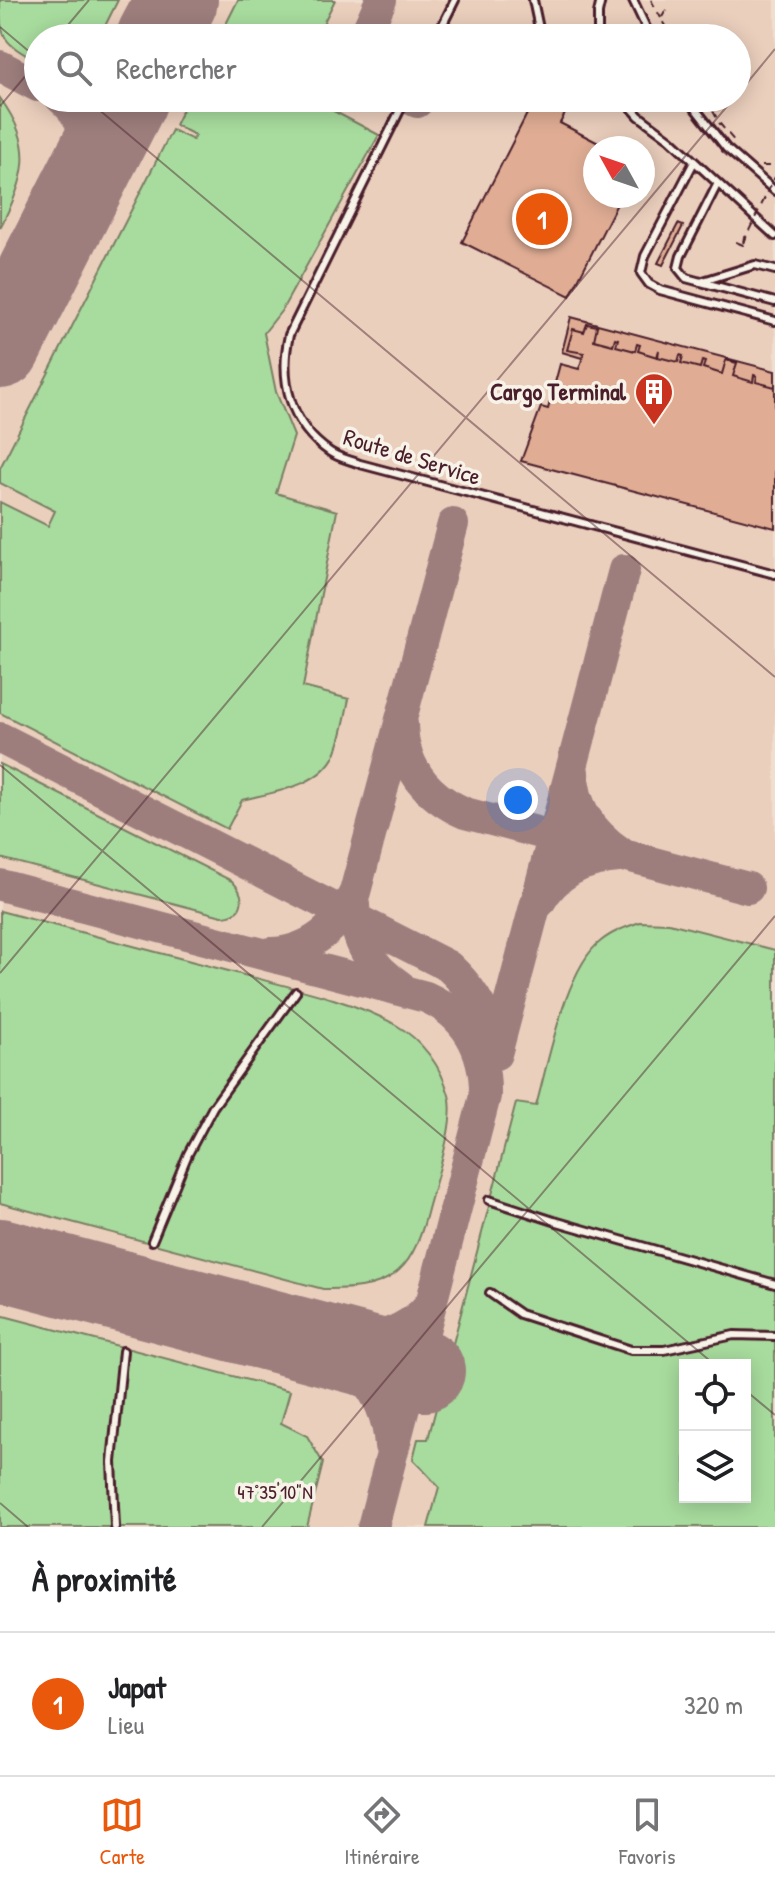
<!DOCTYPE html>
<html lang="fr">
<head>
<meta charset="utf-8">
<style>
	body { margin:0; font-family:"Patrick Hand",sans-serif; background:#f6f6f6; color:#202124 }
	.controls { position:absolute; right:24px; bottom:24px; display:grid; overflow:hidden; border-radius:0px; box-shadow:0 4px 20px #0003 }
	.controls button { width:72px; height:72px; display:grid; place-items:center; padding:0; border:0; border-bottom:2px solid #e0e0e0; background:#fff; color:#202124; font:40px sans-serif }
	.compass { position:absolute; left:583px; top:136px; width:72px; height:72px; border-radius:50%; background:#fff; box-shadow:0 4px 20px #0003; rotate:310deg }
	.you { position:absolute; left:518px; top:800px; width:28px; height:28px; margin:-20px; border:6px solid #fff; border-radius:50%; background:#1a73e8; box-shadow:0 0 0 12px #1a73e833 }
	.badge { display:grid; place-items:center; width:52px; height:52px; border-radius:50%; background:#ea580c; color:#fff; font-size:26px; font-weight:700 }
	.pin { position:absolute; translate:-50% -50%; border:4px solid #fff; box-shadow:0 2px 8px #0006 }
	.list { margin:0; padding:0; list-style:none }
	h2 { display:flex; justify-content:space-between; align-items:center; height:104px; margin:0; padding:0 32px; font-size:34px }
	h2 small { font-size:26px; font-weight:400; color:#757577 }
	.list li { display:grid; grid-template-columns:52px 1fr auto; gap:24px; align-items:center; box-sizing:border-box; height:144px; padding:0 32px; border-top:2px solid #e0e0e0 }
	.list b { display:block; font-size:30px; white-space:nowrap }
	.list p { margin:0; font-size:26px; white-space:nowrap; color:#757577 }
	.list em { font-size:26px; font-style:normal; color:#757577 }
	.icon { flex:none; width:44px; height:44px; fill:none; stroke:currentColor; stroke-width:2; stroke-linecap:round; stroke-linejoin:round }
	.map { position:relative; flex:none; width:775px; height:1527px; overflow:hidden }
	.search { position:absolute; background:#fff; box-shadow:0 4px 20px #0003; left:24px; right:24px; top:24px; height:88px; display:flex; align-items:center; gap:20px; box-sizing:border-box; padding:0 28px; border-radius:44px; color:#757577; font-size:30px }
	.sheet { height:248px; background:#fff }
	nav { display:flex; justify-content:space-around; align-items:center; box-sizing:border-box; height:112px; border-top:2px solid #e0e0e0; background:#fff; font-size:22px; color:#757577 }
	nav a { display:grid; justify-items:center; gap:4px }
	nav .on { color:#ea580c }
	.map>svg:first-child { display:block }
	.built { fill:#ebcfbd; fill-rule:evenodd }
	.green { fill:#a8dc9e; stroke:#797e64; stroke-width:2; fill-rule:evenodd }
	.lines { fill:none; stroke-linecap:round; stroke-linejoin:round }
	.taxiway { stroke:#9d7e7d; stroke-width:32 }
	.runway { stroke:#9d7e7d; stroke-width:82 }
	.building { fill:#e0ad94; stroke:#4a1f2b; stroke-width:2 }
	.service-casing { stroke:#4a1f2b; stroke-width:12 }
	.path { stroke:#4a1f2b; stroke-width:2; stroke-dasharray:8 6; stroke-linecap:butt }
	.service { stroke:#f7f3e8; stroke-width:6 }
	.path-bridge { stroke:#4a1f2b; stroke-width:2; stroke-dasharray:8 6; stroke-linecap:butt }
	.ticks { fill:none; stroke:#4a1f2b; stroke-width:2; stroke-opacity:0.45 }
	.labels { text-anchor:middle; stroke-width:7; stroke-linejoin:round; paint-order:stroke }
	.poi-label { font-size:24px; font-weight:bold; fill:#4a1f2b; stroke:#f7f3e8; text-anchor:end }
	.street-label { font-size:24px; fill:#4a1f2b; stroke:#f7f3e8 }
	.ticks-label { font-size:20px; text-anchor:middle; fill:#4a1f2b; stroke:#f7f3e8; stroke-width:7; stroke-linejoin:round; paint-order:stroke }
</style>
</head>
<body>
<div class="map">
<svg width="775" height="1527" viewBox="0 0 775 1527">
	<rect width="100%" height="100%" fill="#f0decf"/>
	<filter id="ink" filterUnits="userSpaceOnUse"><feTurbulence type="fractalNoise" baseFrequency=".0125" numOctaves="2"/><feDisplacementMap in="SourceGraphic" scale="16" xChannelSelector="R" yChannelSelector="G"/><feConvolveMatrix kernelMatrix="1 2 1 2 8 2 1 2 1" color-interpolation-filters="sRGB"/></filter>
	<g filter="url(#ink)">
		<path class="built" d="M0,0H775V1527H0ZM38,38H737V98H38ZM595,148H643V196H595ZM685,1365H745V1497H685Z"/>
		<path class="green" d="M0,0H118L99,38H38V62C3,42 0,40 0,0Z
			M238,0H335L316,38H219Z
			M0,98C36,148 26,176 0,228Z
			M188,98H309L379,135L282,310L264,333L276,392L294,436L276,493L337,511L303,687L349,699C345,717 342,738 335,754C320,787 273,792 242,800L227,829L0,713V502L48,526L55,511L0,483V468L172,130L193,140L195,135L175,125Z
			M0,764L232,881C246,895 246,915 222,916L0,858Z
			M0,911C80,932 160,953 240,974C289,987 352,1000 396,1025C422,1040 441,1066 449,1095C457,1121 434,1185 427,1213C411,1277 386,1290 323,1289L0,1203Z
			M640,922L669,923L775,950V1527H428L439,1487L413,1459L418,1439H428L516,1103L536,1106C548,1063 566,967 601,941C612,932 626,927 640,922ZM685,1365H745V1497H685Z
			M0,1315L290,1391L281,1423L307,1436L323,1463L307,1527H0Z"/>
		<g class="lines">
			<path class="taxiway" d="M364,38L381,0
				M0,66L38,86
				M61,98C86,119 93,148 86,179
				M409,98L417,102
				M402,724C403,767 426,796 465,813L748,888
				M0,738L448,966C474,990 492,1018 492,1054
				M573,772C573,807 592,833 620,852
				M0,885L426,997C468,1016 486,1051 485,1096L373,1527
				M539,903C555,873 585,859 619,857
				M354,905C355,942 370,966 400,986
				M271,953C310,952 340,926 355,892L453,524
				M496,1054L624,570
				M294,1337C349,1357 386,1384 390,1446
				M308,1340C349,1348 408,1338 432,1301"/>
			<path class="runway" d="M157,38L177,0
				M0,348L127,98
				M0,1259L424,1371"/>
		</g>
		<path class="building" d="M535,98L566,112L560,123L608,148H595V196H621L570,296L462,242Z
			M678,224L683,226L663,265L658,263Z
			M571,317L775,371V387L756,382L757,376L754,375L753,382L733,376L737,363L726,360L722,374L703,368L705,362L702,361L700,368L681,363L683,356L680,355L678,362L658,357L659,350L657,357L638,351L640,345L637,344L635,351L616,346L618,339L615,338L613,345L594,340L597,326L587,324L584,332L573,329L567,350L584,353L582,358L562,352Z
			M587,324L597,326L594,340L613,345L615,338L618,339L616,346L635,351L637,344L640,345L638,351L657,357L659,350L658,357L678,362L680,355L683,356L681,363L700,368L702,361L705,362L703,368L722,374L726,360L737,363L733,376L753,382L754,375L757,376L756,382L775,387V528L521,461L541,407L548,409L560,364L579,369L584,353L567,350L573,329L584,332Z"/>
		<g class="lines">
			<g class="service-casing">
				<path id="service" d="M533,0L541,38
					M633,0L651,38
					M436,38L455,0
					M598,38V13L601,0
					M406,98L289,335C279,380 290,425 330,452C339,458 350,460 360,464L775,574
					M623,98L639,116L670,139L775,236
					M687,98L726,148L775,191
					M694,162L645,256L641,273L649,284L660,290L775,321
					M717,185L681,256L678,268L686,278L775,302
					M700,282L755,265L775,270
					M489,1200L554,1221L775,1284
					M152,1241L188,1154L213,1107L296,992
					M490,1293L520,1314L631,1350H664L734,1335L775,1336
					M115,1527L112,1462L123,1351"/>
			</g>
			<path class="path" d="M651,0L661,18
				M666,10L661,19L672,38
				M706,98L720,124L736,143
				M762,166H775
				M736,242L743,245L746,239L744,237L743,243"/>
			<use href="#service" class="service"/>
			<path class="path-bridge" d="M743,243L775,177"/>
		</g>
	</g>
	<path class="ticks" d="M0,27L38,59M57,38L89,0M737,95L775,49M85,98L775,677M0,106L38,61M0,765L715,1365M0,973L734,98M745,1390L775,1415M0,1503L28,1527M262,1527L775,916"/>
	<defs>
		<g id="building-pin" transform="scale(2)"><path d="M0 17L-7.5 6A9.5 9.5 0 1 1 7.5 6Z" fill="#c8321e" stroke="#f7f3e8"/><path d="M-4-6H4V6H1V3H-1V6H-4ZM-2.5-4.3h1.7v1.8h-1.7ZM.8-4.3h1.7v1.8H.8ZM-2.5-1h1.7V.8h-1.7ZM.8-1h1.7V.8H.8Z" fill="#fff"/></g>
	</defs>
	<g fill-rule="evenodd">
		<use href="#building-pin" x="654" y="392"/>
	</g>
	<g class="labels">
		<g class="poi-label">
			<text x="626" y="400">Cargo Terminal</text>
		</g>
		<g class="street-label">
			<text transform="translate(412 457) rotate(17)" y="8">Route de Service</text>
		</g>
	</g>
	<g class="ticks-label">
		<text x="275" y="1499">47°35'10"N</text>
	</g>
</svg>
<div class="controls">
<button><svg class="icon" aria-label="locate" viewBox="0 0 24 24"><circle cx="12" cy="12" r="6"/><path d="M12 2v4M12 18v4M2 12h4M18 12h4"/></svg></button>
<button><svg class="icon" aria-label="layers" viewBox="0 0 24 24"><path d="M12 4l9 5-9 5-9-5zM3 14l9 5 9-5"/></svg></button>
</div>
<svg class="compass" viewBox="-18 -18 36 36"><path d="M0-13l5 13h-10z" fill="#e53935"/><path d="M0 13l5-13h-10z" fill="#757577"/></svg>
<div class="you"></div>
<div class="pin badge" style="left:542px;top:219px">1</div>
<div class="search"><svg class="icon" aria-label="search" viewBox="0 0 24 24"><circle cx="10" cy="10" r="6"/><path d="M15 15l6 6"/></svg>Rechercher</div>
</div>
<section class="sheet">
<h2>À proximité<small></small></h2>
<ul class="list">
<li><span class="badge">1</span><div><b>Japat</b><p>Lieu</p></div><em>320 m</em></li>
</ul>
</section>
<nav>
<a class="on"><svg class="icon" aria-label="map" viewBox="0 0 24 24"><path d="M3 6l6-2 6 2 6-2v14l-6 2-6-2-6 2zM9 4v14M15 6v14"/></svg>Carte</a>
<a><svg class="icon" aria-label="directions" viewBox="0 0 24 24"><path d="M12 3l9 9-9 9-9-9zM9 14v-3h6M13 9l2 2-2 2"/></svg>Itinéraire</a>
<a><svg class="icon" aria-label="saved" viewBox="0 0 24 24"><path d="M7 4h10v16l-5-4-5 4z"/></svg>Favoris</a>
</nav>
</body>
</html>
